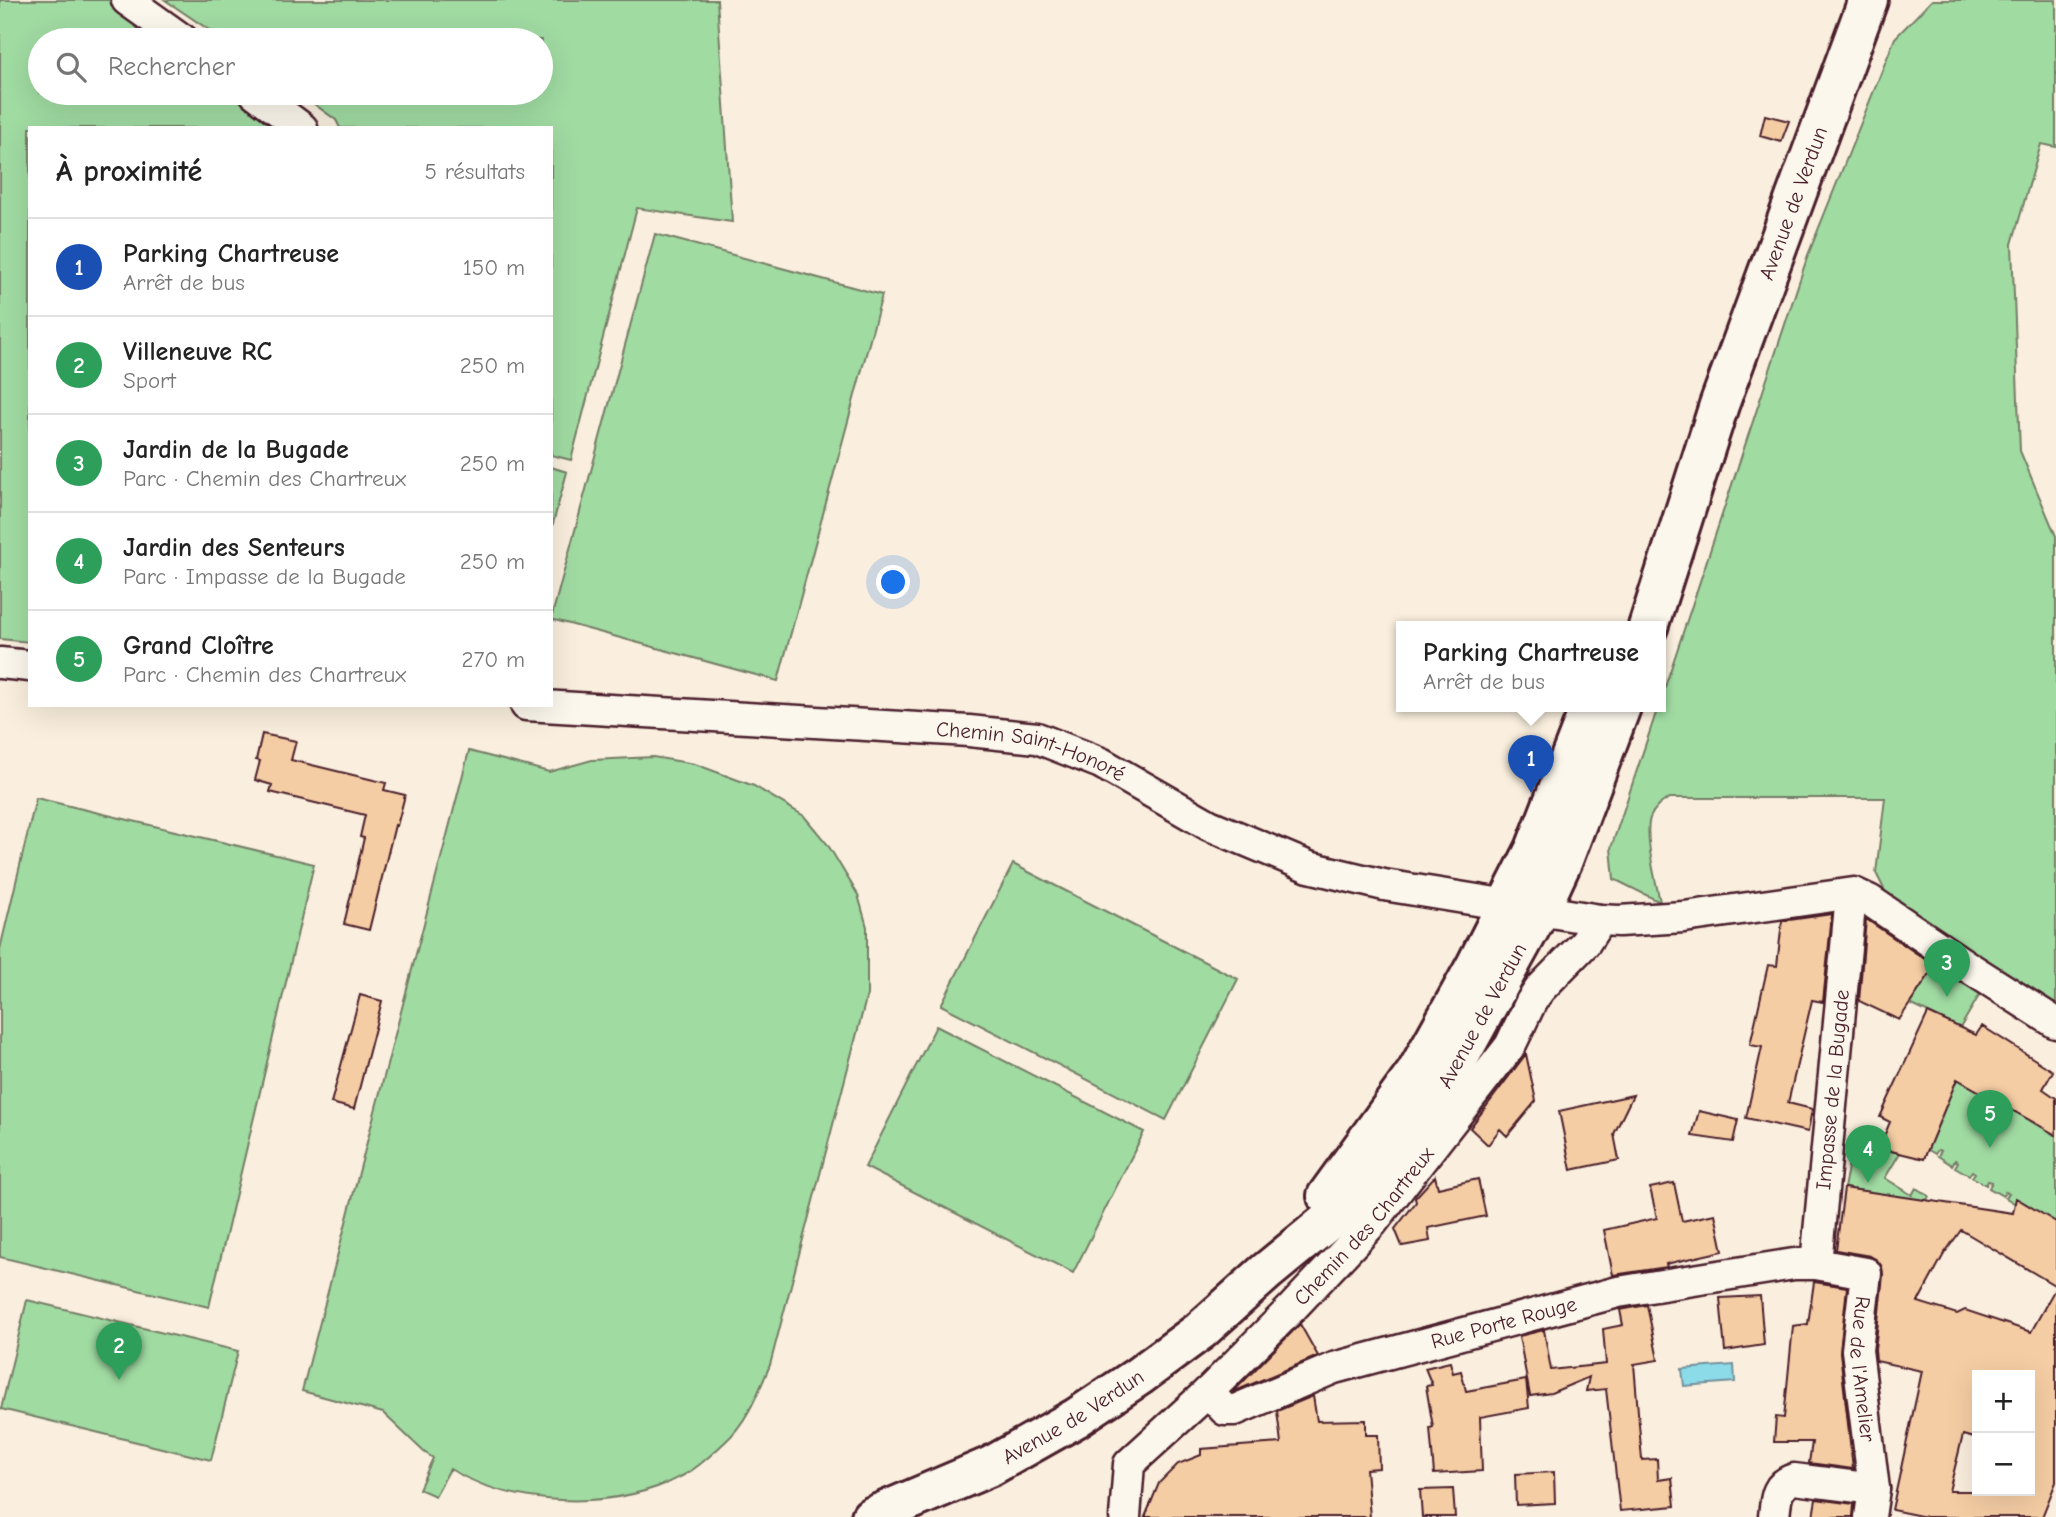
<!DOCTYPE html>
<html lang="fr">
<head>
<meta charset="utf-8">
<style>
	body { margin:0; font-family:"Comic Neue",sans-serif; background:#f6f6f6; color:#222 }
	.controls { position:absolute; right:21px; bottom:21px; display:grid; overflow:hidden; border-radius:0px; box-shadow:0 7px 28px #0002 }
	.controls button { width:63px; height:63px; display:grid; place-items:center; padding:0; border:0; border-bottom:2px solid #e0e0e0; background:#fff; color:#222; font:35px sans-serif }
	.you { position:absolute; left:894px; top:583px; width:24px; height:24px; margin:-18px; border:5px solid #fff; border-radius:50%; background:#1a73e8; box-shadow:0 0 0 10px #1a73e833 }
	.badge { display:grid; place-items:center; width:46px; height:46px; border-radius:50%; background:#4a1f2b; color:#fff; font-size:23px; font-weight:700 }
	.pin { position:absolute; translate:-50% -58px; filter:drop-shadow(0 2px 4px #0008) }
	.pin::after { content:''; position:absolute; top:37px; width:24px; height:21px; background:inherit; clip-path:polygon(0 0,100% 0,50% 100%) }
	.popup { position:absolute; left:1396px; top:621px; width:270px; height:91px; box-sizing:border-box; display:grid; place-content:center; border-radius:0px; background:#fff; filter:drop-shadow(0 2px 5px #0005); font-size:23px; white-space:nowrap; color:#767676 }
	.popup b { font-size:26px; color:#222 }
	.popup::after { content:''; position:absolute; left:50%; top:100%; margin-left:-14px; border:14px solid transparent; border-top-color:#fff }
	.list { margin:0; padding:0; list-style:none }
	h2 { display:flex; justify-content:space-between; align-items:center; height:91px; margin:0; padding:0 28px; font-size:30px }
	h2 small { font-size:23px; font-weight:400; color:#767676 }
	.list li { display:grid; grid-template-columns:46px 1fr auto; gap:21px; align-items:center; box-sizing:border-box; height:98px; padding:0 28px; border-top:2px solid #e0e0e0 }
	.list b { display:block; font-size:26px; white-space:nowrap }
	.list p { margin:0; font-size:23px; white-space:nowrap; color:#767676 }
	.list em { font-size:23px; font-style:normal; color:#767676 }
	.icon { flex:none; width:38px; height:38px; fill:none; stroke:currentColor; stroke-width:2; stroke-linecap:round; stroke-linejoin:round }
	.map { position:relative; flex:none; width:2056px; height:1517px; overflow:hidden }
	.search { position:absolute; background:#fff; box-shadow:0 7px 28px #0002; left:28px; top:28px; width:525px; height:77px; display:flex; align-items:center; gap:18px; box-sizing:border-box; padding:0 24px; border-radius:38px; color:#767676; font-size:26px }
	.panel { position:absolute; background:#fff; box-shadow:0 7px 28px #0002; left:28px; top:126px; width:525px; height:581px; border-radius:0px }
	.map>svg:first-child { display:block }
	.green { fill:#a0dba2; stroke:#757d66; stroke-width:2 }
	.water { fill:#8cdbe8; stroke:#72909c; stroke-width:2 }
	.building { fill:#f5cda4; stroke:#4a1f2b; stroke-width:2; fill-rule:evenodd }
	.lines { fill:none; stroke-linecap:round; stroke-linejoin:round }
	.minor-casing { stroke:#4a1f2b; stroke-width:35 }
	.secondary-casing { stroke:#4a1f2b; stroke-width:44 }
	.minor { stroke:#fbf7ec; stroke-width:30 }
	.secondary { stroke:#fbf7ec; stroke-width:38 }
	.labels { text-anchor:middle; stroke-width:5; stroke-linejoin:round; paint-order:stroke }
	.street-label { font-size:21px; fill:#4a1f2b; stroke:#fbf7ec }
</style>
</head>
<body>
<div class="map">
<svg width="2056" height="1517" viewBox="0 0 2056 1517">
	<rect width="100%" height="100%" fill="#faefde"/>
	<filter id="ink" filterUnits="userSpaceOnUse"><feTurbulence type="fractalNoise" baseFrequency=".0143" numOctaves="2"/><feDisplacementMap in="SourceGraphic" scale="14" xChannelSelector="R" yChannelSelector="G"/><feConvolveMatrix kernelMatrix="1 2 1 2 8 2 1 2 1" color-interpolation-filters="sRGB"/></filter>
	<g filter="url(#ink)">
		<path class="green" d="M0,0H113L172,40H40V93H248L292,128H30V642L0,639Z
			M165,0H717L732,222L637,208L571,460L551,455V128H340L336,120L299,93H541V40H224Z
			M1932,0H2056V147L2041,144L2012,244L2020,451L2056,536V1010L1898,917L1876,873L1885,798H1669C1660,804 1654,808 1650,818C1644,837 1656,881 1660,902L1614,879L1611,848L1658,707H1660L1661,699L1808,255L1895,38Z
			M655,234L882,295L778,681L551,619Z
			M551,467L567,472L551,531Z
			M469,751L549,772L592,760L653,757L695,764L754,786L804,816L828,845L858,895L867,927V995L770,1365C758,1393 747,1423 724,1443C712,1454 697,1469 682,1476C615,1511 515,1508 450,1469L435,1496L419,1489L433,1458L424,1452L383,1413L302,1391Z
			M36,798L314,864L209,1307L0,1257V949Z
			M1013,864L1238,979L1166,1120L941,1005Z
			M1938,961L1983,989L1960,1028L1910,1004Z
			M936,1026L1144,1132L1073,1273L865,1167Z
			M1955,1071L2037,1125L2054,1128L2051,1133L2054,1135L2056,1132V1223L2023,1202L2019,1206L2006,1198L2009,1193L2005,1192L2003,1196L1989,1188L1992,1182L1988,1181L1986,1185L1972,1177L1975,1173L1972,1171L1969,1175L1955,1167L1958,1162L1955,1160L1952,1165L1938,1156L1941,1151L1938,1150L1935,1154L1922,1146Z
			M1853,1142L1900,1153L1885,1178L1912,1195L1916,1188L1929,1196L1909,1229L1862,1211L1864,1191L1844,1188Z
			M27,1300L238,1351L211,1460L1,1409Z"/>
		<path class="water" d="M1734,1365L1735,1382L1684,1386L1682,1369Z"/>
		<path class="building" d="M1765,115L1789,121L1781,142L1760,136Z
			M262,734L296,741L291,760L386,783L384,790L405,795L397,826L395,825L369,930L344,924L364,838L360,837L365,815L270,792L272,785L255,780L260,761L256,760Z
			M1832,914L1823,1002L1812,1000L1788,1103L1812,1109L1808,1132L1746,1118L1762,1047L1750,1045L1768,965L1777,966L1782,921Z
			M1866,919L1935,966L1899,1020L1859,1001Z
			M360,995L382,1001L354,1109L331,1103Z
			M1928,1013L1976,1035L1982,1026L2053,1071L2043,1089L2056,1098V1135L1957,1079L1924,1159L1879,1148L1890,1122L1880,1117Z
			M1526,1054L1536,1101L1507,1136L1500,1129L1488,1145L1470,1128Z
			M1633,1095L1614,1134L1619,1160L1571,1170L1559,1111Z
			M1699,1111L1738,1120L1733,1142L1692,1136Z
			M1435,1176L1438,1188L1478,1179L1486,1216L1428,1228L1430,1241L1402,1246L1395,1229L1416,1202L1415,1198Z
			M1674,1183L1682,1221L1715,1214L1723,1251L1666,1264L1667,1267L1613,1275L1604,1230L1657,1218L1650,1188Z
			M1844,1188L2013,1213L2016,1198L2056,1222V1286L1961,1230L1944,1254L1918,1302L1957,1314L1965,1310L2031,1332L2056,1287V1482L2042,1517H1926L1892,1510L1922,1371L1876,1361L1875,1350L1883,1275L1882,1267L1877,1260L1870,1256L1836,1250ZM1977,1375H2030V1491H1949L1963,1435L1974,1438L1977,1423Z
			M1814,1282L1847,1287L1840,1352L1853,1469L1809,1463L1812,1442H1774L1776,1417L1784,1418L1793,1326L1808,1324Z
			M1760,1296L1764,1345L1725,1351L1720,1298Z
			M1647,1305L1658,1360L1634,1364L1642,1460L1657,1459L1658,1480L1672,1478L1675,1506L1620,1511L1606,1389L1586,1391L1589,1377L1551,1393L1530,1396L1519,1336L1544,1330L1551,1370L1606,1364L1603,1329L1623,1325L1620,1310Z
			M1300,1324L1318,1356L1233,1392Z
			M1450,1362L1453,1373L1461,1371L1466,1391L1526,1380L1529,1408L1480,1417L1482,1471L1434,1474L1430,1428L1433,1427L1426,1386L1432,1385L1425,1368Z
			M1313,1396L1317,1421L1366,1420V1435H1378L1379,1468L1366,1469L1370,1517H1145L1159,1483L1178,1464L1201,1455V1449L1281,1443L1277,1411Z
			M1554,1472L1555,1503L1516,1505L1515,1474Z
			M1453,1489L1455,1517H1422L1420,1490Z
			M1816,1499L1854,1504L1853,1517H1813Z"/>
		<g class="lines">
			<g class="minor-casing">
				<g id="minor">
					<path d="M127,0L183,40"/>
					<path d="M255,93L302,128"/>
					<path d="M0,663L30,666"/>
					<path id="s1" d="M526,705L969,731L1037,738L1101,763L1209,825L1309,867L1384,885L1600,920L1619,921L1684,917L1854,893L1869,900L1965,965L2056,1023"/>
					<path id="s2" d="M1816,1264L1849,916"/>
					<path id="s3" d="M1208,1392L1225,1410H1235L1334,1368L1618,1292L1794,1264H1816L1866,1273L1857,1350L1874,1489L1870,1517"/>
					<path id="s4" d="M1125,1517L1129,1464L1208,1392L1292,1308L1372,1223L1510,1046L1531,1002L1540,989L1585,943L1600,920"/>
					<path d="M1774,1517C1776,1500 1775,1485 1794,1479L1874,1489"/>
				</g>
			</g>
			<g class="secondary-casing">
				<g id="secondary">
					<path id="s5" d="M1648,627L1719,405L1868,0"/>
					<path d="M1327,1196L1416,1073L1475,967L1535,849L1590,707"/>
					<path id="s6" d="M871,1517L991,1466L1076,1418L1139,1376L1200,1331L1266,1272L1333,1217L1390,1160L1444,1085L1540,910L1563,860L1621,707"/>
				</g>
			</g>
			<use href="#minor" class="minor"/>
			<use href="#secondary" class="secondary"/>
		</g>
	</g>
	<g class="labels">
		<g class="street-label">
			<text dy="7" stroke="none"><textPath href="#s5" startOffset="448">Avenue de Verdun</textPath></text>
			<text dy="7" stroke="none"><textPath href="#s1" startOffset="509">Chemin Saint-Honoré</textPath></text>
			<text dy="7" stroke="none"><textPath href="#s6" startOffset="807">Avenue de Verdun</textPath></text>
			<text dy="7" stroke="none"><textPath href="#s2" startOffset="175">Impasse de la Bugade</textPath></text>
			<text dy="7" stroke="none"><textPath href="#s4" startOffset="388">Chemin des Chartreux</textPath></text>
			<text dy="7" stroke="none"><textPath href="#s3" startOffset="318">Rue Porte Rouge</textPath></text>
			<text dy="7" stroke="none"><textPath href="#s3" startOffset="784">Rue de l'Amelier</textPath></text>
			<text dy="7" stroke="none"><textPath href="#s6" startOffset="226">Avenue de Verdun</textPath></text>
		</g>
	</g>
</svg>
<div class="controls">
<button>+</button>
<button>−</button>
</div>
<div class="you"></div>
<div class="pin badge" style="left:1531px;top:793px;background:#1a4fb4">1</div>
<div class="popup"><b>Parking Chartreuse</b>Arrêt de bus</div>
<div class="pin badge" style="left:119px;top:1380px;background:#2e9e5b">2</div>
<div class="pin badge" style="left:1947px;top:997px;background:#2e9e5b">3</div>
<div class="pin badge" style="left:1868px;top:1183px;background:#2e9e5b">4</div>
<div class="pin badge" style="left:1990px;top:1148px;background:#2e9e5b">5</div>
<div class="search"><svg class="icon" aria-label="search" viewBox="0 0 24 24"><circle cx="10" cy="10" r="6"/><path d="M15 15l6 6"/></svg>Rechercher</div>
<section class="panel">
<h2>À proximité<small>5 résultats</small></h2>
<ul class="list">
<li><span class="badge" style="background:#1a4fb4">1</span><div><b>Parking Chartreuse</b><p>Arrêt de bus</p></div><em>150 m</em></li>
<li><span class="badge" style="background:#2e9e5b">2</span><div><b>Villeneuve RC</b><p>Sport</p></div><em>250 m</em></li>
<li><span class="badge" style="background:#2e9e5b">3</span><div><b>Jardin de la Bugade</b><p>Parc · Chemin des Chartreux</p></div><em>250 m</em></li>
<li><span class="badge" style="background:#2e9e5b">4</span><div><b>Jardin des Senteurs</b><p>Parc · Impasse de la Bugade</p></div><em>250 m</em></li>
<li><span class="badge" style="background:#2e9e5b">5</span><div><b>Grand Cloître</b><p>Parc · Chemin des Chartreux</p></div><em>270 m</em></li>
</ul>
</section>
</div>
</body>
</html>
